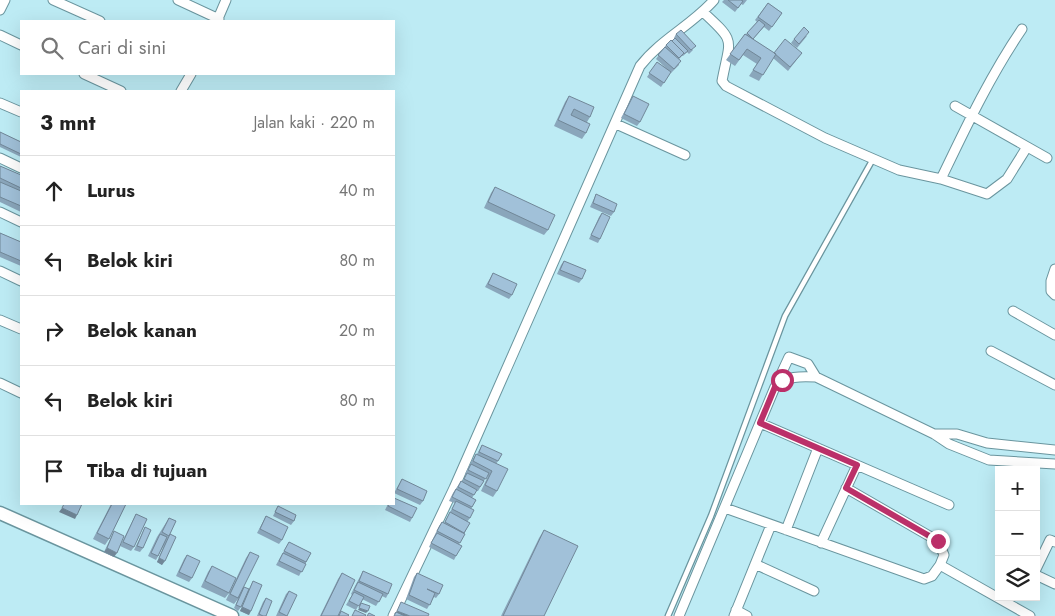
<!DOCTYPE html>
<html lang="id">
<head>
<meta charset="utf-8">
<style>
	body { margin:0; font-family:Jost,sans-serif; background:#f2f2f2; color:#222 }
	.controls { position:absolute; right:15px; bottom:15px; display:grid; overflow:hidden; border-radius:0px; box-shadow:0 5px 20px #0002 }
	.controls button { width:45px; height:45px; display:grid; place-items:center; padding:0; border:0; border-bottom:1px solid #e0e0e0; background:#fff; color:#222; font:25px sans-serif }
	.stop { position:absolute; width:15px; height:15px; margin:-11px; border:4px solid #bb3069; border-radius:50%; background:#fff }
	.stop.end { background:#bb3069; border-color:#fff; box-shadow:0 1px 5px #0008 }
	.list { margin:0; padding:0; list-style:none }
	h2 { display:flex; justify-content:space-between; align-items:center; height:65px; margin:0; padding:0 20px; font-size:21px }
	h2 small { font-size:16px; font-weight:400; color:#767676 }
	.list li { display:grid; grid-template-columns:32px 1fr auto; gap:15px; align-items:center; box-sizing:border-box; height:70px; padding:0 20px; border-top:1px solid #e0e0e0 }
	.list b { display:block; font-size:19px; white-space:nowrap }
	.list em { font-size:16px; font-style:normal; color:#767676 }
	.icon { flex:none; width:28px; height:28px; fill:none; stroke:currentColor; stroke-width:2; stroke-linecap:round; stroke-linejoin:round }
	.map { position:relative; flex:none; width:1055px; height:616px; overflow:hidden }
	.search { position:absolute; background:#fff; box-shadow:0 5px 20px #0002; left:20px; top:20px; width:375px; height:55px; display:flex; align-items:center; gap:12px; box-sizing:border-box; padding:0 18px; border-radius:0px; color:#767676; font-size:19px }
	.panel { position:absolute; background:#fff; box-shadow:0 5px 20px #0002; left:20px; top:90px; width:375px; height:415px; border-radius:0px }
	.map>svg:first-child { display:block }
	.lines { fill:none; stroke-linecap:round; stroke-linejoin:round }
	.service-casing { stroke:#6a959e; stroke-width:7 }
	.minor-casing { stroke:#6a959e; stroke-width:11 }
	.secondary-casing { stroke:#6a959e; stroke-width:15 }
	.service { stroke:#fff; stroke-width:4.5 }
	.minor { stroke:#fff; stroke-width:9 }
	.secondary { stroke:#fff; stroke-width:12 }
	.wall { fill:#8aa6bb }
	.shaded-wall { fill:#718798 }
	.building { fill:#a1c1d9; stroke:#718798 }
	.route { stroke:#bb3069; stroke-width:6 }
</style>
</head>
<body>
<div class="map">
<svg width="1055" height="616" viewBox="0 0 1055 616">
	<rect width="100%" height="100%" fill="#bdebf4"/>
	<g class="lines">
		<g class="service-casing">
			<path id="service" d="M668,616L711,516L785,316L873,159"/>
		</g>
		<g class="minor-casing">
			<path id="minor" d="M53,0L100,21
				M178,0L219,19
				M0,10L5,0
				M703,12C737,43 730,38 722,81L726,86L825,138L899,170L941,179C966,127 990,76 1022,29
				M217,21L226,0
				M0,35L21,45
				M84,74L121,91
				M181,91L191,74
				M0,103L21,112
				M955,106L1047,158
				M616,124L685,155
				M0,158L21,168
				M941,179L987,194L1007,179L1027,147
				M0,212L21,222
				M1055,269L1051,281V291L1055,295
				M0,271L21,281
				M1013,311L1055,335
				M0,320L21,329
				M991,351L1055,385
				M0,383L21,393
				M776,385L789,357L808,364L816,377
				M760,423L949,505
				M934,434H957L987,443L1055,450
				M846,488L938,541L944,555L940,565
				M725,508L924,579L932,576L940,565L1030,616
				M786,530L818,448
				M821,543L857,465
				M755,564L814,591
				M1036,569L1050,540L1055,542
				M1036,575L1055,584
				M736,610L747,616
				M393,616L454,488L640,66C661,39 692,25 714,0
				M679,616L775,387C787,376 800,376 816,377L934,434L949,444L989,460L1055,464
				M734,616L771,525"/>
		</g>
		<g class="secondary-casing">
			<path id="secondary" d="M0,513L232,616"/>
		</g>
		<use href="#service" class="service"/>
		<use href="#minor" class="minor"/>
		<use href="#secondary" class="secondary"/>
	</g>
	<path class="wall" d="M724,0H747L743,5L741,4L735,12L722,2Z
		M768,3L782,13L769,31L764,27L753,39L774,53H802L788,71L773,58L759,81L749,76L757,64L743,55L735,66L726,60L745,34H746L757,22L755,20Z
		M676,34L693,50L689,54L687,52L683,56H682L679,59V65L671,73V72L661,87L647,77L657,62L666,68L656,59L666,45L674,39V38Z
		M807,36L797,48L791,43L794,39Z
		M569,96L590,117L587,122L586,133L582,139L554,126L565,102Z
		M633,96L640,122L637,126L621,118Z
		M0,132L21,142V157L0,147Z
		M0,166L21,175V212L0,202Z
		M495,187L548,230L544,235L484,208L491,193Z
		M596,194L614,212L611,216L590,207Z
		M602,213L600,239L598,243L589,239L599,217Z
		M0,233L21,242V266L0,257Z
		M564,261L582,279L579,283L557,274L561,265Z
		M493,273L512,295L509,299L485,287Z
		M482,445L498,461L496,464L497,491L493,497L481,491L488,476H487L478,491H476L472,498L476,500L471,509L470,518L467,522L470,523L464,534L459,544L456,556L454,560L429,547L439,526L442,522L444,523L455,503L449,501L453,493L461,481L462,482L466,475L465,474L472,460L476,454H477Z
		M402,479L423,501L420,505L394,493Z
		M111,504H126L109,539L105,545L93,539Z
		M388,504H394L412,518L410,522L385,510Z
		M278,506L294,521L291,525L273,516Z
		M136,514L134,547L131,551L120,546Z
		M266,516L282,540L279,544L257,533Z
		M169,518V536L156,560L148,556L157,537Z
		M145,527L143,548L140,552L134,550L143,531Z
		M544,530V616H501L539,538Z
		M114,531V557L104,552L112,535Z
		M170,534L162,565L157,562L167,538Z
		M289,542L311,553L299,576L276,565Z
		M250,552L243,589H249L253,581L249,615L240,611L249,589L241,607L238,611L234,608L238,599L234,604L226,600L246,558Z
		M187,555L192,578L189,582L176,576L184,559Z
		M212,566L229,593L225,598L201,587L208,572Z
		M363,571L388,594L386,598L382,596L376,606L362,599L356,610L346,605L352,595L351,594L355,586Z
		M342,573L339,615L348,616H320L338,579Z
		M417,573L439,594L436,598L434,597L427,609L406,599L414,577Z
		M289,591L287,616H276L286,594Z
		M266,598V616H257L263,602Z"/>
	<path class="shaded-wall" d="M62,508L77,515L75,519L59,512Z
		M107,548L117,553L114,557L104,552Z
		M159,558L165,561L162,565L157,562Z
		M242,607L251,611L249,615L240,611Z
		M359,608L368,611L366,613L358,610Z
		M397,611L410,616H398L394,614Z"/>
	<path class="building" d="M728,0H741L743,1L738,8Z
		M768,3L782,13L772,27L758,17Z
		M759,20L765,25L753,39L747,33Z
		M804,27L809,32L799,44L794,39Z
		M681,30L696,46L691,50L676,34Z
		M745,34L776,54L763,75L753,70L761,58L747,49L739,60L730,54Z
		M675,38L688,51L684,54L683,53H684L672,41Z
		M785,39L802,53L790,67L774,53Z
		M671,40L684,53L679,58L666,45Z
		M665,47L681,61L674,69L658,55Z
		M657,62L671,72L664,83L649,73Z
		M569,96L594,107L590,117L574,109L571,115L590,124L586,133L558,120Z
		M633,96L649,104L640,122L624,114Z
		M0,132L21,142V154L0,144Z
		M0,166L21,175V188L0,178Z
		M0,182L21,191V206L0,197Z
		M495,187L555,215L548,230L488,202Z
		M596,194L617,204L614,212L593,203Z
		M602,213L610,217L600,239L591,235Z
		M0,233L21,242V261L0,252Z
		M564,261L586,270L582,279L560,270Z
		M493,273L517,284L512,295L488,284Z
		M482,445L502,454L498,461L479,452Z
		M476,454L508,469L497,491L485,485L492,471L473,461Z
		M471,464L489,473L486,479L468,470Z
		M467,473L484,481L480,487L464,479Z
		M402,479L427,491L423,501L397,489Z
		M461,481L477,490L474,495L458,487Z
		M456,489L476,500L472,507L452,497Z
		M394,498L417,508L412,518L388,506L389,504H394Z
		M456,501L474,510L470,518L452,509Z
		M64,504H82L77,515L62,508Z
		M112,504H126L109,539L97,533Z
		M278,506L296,515L294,521L275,512Z
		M450,512L470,523L464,533L445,522Z
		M136,514L147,519L134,547L123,542Z
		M266,516L288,527L282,540L260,529Z
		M169,518L176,521L169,536L162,532Z
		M442,522L465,534L460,543L437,531Z
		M145,527L151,530L143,548L137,546Z
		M544,530L578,546L544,616H503Z
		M114,531L124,536L117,553L107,548Z
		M437,533L462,546L456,556L431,543Z
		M160,534L167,537L158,556L151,553Z
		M170,534L176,537L165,561L159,558Z
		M289,542L311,553L306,562L284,551Z
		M250,552L259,556L238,598L230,594Z
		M283,553L306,564L302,572L279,561Z
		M187,555L200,561L192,578L179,572Z
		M212,566L236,578L229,593L205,581Z
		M363,571L392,584L388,594L359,581Z
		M342,573L355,580L338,616H321Z
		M417,573L443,585L439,594L427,589L435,593L430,605L409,595Z
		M253,581L262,585L251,611L242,607Z
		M358,582L383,594L379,602L354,590Z
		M244,587L249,589L241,607L236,605Z
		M289,591L297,595L287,616L279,612Z
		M354,592L364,597L359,606L349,601Z
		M266,598L272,601L266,616H263L259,614Z
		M401,602L429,614L428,616H410L397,611Z
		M361,603L370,606L368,611L359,608Z
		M355,610L366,615L365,616H352Z
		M341,611L349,615L348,616H339Z
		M396,612L405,616H394Z
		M369,613L375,616H367Z"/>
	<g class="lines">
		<path class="route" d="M782,380L775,387L760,423L857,465L846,488L938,541"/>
	</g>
</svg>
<div class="controls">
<button>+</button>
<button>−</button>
<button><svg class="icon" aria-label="layers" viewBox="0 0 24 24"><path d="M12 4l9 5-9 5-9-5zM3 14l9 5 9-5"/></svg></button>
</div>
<div class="stop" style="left:782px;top:380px"></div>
<div class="stop end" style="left:938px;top:541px"></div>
<div class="search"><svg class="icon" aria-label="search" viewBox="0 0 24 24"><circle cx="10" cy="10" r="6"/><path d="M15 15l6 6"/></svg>Cari di sini</div>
<section class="panel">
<h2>3 mnt<small>Jalan kaki · 220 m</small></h2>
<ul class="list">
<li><svg class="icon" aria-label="ahead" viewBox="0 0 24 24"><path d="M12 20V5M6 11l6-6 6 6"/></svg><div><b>Lurus</b></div><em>40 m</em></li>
<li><svg class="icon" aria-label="left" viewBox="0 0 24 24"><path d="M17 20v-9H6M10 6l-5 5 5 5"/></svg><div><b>Belok kiri</b></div><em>80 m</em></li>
<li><svg class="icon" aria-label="right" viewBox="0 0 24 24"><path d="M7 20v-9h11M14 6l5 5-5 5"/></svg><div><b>Belok kanan</b></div><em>20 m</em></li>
<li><svg class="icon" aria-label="left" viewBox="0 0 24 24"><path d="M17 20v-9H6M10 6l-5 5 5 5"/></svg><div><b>Belok kiri</b></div><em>80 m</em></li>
<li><svg class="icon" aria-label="arrive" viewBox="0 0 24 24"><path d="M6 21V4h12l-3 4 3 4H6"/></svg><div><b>Tiba di tujuan</b></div></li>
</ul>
</section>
</div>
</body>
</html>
